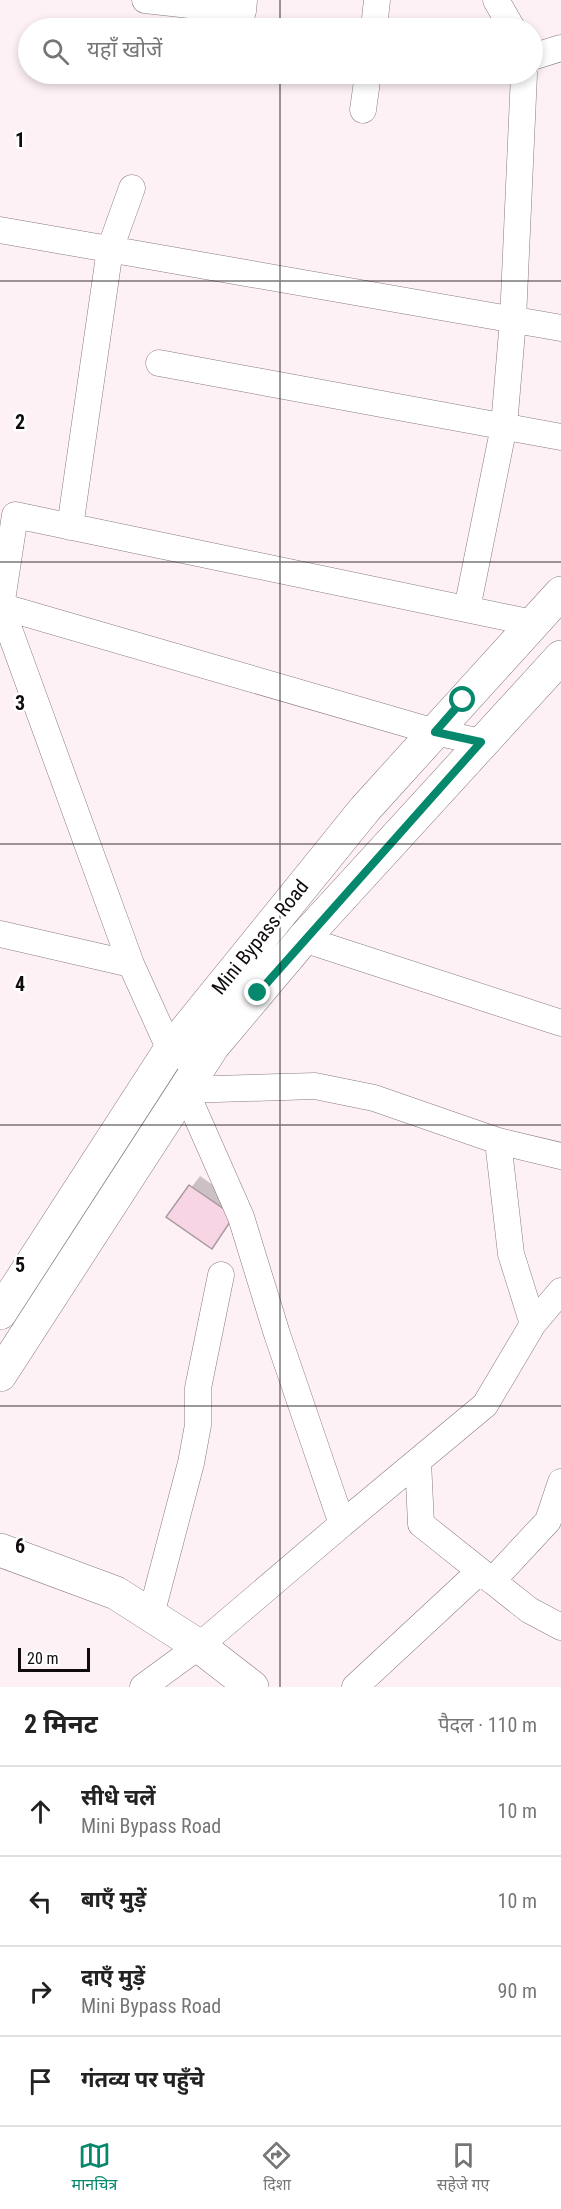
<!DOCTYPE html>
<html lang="hi">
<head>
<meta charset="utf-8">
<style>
	body { margin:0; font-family:"Roboto Condensed","Noto Sans Devanagari",sans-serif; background:#f6f6f6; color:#222 }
	.scale { position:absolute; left:18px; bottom:15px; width:72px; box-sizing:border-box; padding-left:6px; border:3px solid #0f0a0c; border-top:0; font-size:16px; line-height:21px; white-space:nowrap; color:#0f0a0c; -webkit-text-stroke:4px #fff; paint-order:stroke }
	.stop { position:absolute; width:18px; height:18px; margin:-14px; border:4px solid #06886c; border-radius:50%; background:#fff }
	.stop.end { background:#06886c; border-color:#fff; box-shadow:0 2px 6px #0008 }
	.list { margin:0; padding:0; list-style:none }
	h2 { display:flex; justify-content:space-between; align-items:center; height:78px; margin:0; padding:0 24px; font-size:26px }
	h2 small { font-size:20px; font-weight:400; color:#767676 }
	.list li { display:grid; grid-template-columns:39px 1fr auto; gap:18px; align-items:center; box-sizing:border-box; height:90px; padding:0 24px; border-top:2px solid #e0e0e0 }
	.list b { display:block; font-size:22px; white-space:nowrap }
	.list p { margin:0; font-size:20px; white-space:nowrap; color:#767676 }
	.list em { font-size:20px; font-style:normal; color:#767676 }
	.icon { flex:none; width:33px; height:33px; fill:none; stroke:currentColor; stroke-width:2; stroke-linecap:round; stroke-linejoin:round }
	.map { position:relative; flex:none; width:561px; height:1687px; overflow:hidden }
	.search { position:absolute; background:#fff; box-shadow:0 3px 9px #0003; left:18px; right:18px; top:18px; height:66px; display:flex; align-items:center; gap:15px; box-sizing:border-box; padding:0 21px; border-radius:33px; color:#767676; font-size:22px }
	.sheet { height:438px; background:#fff }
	nav { display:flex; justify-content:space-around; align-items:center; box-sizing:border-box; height:84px; border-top:2px solid #e0e0e0; background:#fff; font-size:16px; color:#767676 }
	nav a { display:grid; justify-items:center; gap:3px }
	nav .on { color:#06886c }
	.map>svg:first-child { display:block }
	.shadow { fill:#0003 }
	.building { fill:#f8d5e4; stroke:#a99aa0; stroke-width:1.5 }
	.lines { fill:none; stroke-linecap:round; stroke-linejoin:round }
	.street-casing { stroke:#887a80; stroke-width:27 }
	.secondary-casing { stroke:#887a80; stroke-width:34 }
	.primary-casing { stroke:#887a80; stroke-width:34 }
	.street { stroke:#fff; stroke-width:26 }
	.secondary { stroke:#fff; stroke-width:33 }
	.primary { stroke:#fff; stroke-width:33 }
	.route { stroke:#06886c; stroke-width:8 }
	.grid { fill:none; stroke:#0f0a0c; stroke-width:1.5; stroke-opacity:0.55 }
	.labels { text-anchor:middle; stroke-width:5; stroke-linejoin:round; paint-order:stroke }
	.street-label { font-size:20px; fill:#0f0a0c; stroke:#fff }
	.grid-label { font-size:20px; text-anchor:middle; font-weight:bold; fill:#0f0a0c; stroke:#fff; stroke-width:5; stroke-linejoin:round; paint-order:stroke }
</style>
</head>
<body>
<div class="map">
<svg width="561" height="1687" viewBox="0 0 561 1687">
	<rect width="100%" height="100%" fill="#fef1f6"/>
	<path class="shadow" d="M200,1176L243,1206L212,1247L169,1217Z"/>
	<path class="building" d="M189,1185L234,1216L212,1249L166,1217Z"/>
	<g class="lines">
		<g class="street-casing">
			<path id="street" d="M145,0L243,11L244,0
				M496,0L512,28
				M374,28L377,0
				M532,57L561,48
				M363,110L368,74
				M0,230L561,328
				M159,363L561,437
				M70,527L110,249L132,188
				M0,606L435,732L481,742
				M467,609L504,426L513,320L524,74
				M0,934L131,964
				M303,939L561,1023
				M184,1057L170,1050L131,964L1,607L15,515L533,623
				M498,1141L511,1254L533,1324
				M418,1461L421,1524L529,1610L561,1627
				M342,1524L485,1405L533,1324L561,1291
				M492,1581L548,1521L561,1482
				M151,1615L191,1463L198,1425V1388L221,1275
				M143,1687L199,1646L342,1524L277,1334L241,1217L185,1090L315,1086L374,1098L498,1141L561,1156
				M355,1687L480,1571"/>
		</g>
		<g class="secondary-casing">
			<path id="secondary" d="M0,1550L116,1593L199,1646L252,1687"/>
		</g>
		<g class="primary-casing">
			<path id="primary" d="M0,1313L170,1050L365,809L561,593
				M0,1375L213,1046L303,939L561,657"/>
		</g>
		<use href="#street" class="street"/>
		<use href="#secondary" class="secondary"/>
		<use href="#primary" class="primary"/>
	</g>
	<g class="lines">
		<path class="route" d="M258,993L481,742L435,732L463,700"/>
	</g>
	<path class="grid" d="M280,0V28M280,74V1687M0,281H561M0,562H561M0,844H561M0,1125H561M0,1406H561"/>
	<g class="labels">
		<g class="street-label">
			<text transform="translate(260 937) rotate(-51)" y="7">Mini Bypass Road</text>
		</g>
	</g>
	<g class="grid-label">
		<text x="20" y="147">1</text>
		<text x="20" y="429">2</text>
		<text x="20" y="710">3</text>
		<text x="20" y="991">4</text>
		<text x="20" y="1272">5</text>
		<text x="20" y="1553">6</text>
	</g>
</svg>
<div class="scale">20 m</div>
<div class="stop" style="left:463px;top:700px"></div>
<div class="stop end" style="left:258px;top:993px"></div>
<div class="search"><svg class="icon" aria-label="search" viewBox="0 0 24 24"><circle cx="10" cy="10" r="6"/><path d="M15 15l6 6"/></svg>यहाँ खोजें</div>
</div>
<section class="sheet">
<h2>2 मिनट<small>पैदल · 110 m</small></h2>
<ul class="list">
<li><svg class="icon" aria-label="ahead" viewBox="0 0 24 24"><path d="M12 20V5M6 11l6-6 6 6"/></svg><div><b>सीधे चलें</b><p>Mini Bypass Road</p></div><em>10 m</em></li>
<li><svg class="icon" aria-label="left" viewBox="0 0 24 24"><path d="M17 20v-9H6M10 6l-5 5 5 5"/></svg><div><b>बाएँ मुड़ें</b></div><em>10 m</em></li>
<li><svg class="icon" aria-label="right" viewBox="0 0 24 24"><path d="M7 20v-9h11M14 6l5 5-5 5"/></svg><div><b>दाएँ मुड़ें</b><p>Mini Bypass Road</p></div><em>90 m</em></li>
<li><svg class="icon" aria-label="arrive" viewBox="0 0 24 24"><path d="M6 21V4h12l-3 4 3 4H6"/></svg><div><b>गंतव्य पर पहुँचे</b></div></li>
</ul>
</section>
<nav>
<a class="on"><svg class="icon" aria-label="map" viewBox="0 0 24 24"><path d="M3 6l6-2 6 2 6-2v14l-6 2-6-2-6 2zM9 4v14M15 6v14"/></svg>मानचित्र</a>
<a><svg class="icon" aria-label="directions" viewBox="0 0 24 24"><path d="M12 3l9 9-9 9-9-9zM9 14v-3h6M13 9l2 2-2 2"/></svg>दिशा</a>
<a><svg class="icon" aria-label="saved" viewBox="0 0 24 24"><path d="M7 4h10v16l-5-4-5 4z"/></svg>सहेजे गए</a>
</nav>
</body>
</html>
